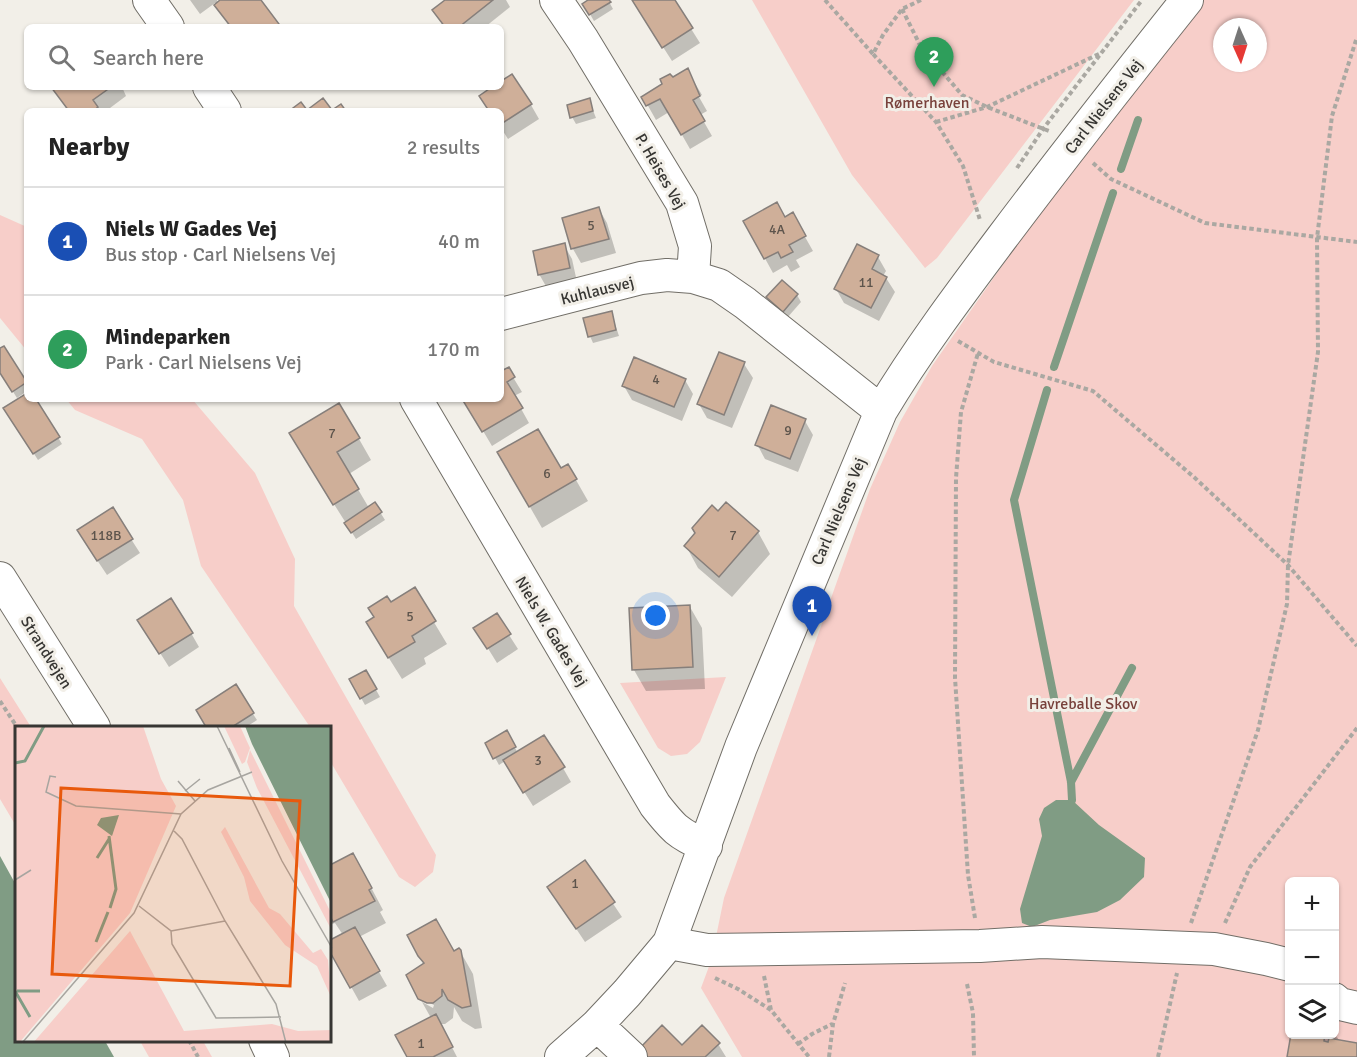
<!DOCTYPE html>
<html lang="en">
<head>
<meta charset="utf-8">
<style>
	body { margin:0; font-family:Signika,sans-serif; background:#f2f2f2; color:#222 }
	.controls { position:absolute; right:18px; bottom:18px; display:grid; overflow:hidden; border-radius:9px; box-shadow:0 2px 4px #0004 }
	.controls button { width:54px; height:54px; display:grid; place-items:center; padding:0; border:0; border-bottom:2px solid #e0e0e0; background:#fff; color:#222; font:30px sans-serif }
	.compass { position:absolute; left:1213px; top:18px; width:54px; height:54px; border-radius:50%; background:#fff; box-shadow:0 2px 4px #0004; rotate:177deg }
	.you { position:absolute; left:656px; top:616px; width:21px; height:21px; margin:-15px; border:4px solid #fff; border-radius:50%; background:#1a73e8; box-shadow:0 0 0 9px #1a73e833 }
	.badge { display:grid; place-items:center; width:39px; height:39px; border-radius:50%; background:#d93025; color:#fff; font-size:20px; font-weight:700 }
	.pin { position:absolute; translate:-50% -50px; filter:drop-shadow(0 2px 3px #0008) }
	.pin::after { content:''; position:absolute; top:32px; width:21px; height:18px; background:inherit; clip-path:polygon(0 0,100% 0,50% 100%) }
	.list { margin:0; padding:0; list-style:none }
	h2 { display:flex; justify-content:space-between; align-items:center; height:78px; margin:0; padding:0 24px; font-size:26px }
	h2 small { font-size:20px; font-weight:400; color:#767676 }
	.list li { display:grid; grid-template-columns:39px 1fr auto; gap:18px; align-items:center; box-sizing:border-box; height:108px; padding:0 24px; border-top:2px solid #e0e0e0 }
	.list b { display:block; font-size:22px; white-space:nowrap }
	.list p { margin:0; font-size:20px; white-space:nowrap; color:#767676 }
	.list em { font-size:20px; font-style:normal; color:#767676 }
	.icon { flex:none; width:33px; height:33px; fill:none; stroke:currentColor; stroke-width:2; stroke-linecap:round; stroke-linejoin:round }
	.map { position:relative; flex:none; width:1357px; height:1057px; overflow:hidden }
	.search { position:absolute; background:#fff; box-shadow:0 2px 4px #0004; left:24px; top:24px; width:480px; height:66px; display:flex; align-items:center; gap:15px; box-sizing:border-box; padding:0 21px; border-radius:9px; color:#767676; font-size:22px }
	.panel { position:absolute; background:#fff; box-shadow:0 2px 4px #0004; left:24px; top:108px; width:480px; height:294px; border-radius:9px }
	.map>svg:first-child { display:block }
	.green { fill:#f7cec9; fill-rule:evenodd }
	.water { fill:#809c84 }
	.shadow { fill:#0003 }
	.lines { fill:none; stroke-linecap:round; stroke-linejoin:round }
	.stream { stroke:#809c84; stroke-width:8 }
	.building { fill:#cfaf99; stroke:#867f7b; stroke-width:1.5 }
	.minor-casing { stroke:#716e67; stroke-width:34 }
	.path { stroke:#aaa8a2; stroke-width:4; stroke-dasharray:4.5 3; stroke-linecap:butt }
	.minor { stroke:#fff; stroke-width:32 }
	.labels { text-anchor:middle; stroke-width:6; stroke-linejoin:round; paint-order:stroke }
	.number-label { font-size:14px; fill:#5d544c }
	.park-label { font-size:16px; fill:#78413b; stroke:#f2efe8 }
	.street-label { font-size:16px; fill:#373633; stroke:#f2efe8 }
	.inset-river { fill:none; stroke:#809c84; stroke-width:3 }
	.inset-road { fill:none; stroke:#a7a5a0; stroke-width:1.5 }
	.view { fill:#e8590c; fill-opacity:0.15; stroke:#e8590c; stroke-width:3 }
	.inset-edge { fill:none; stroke:#373633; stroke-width:3 }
</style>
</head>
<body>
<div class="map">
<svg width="1357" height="1057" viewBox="0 0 1357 1057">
	<rect width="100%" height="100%" fill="#f2efe8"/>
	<path class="green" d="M752,0H1134L937,258L925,268L852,175Z
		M1202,0H1357V1057H742L701,988L711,961L724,898L870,489L900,422L932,366L1034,220ZM1222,27H1258V63H1222ZM1290,882H1334V1034H1290Z
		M0,215L27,227V351L0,318Z
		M66,399H192L255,473L295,559L294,606L436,855L433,872L415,887L399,877L330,761V727H310L201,566L183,500L142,439L75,410Z
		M726,677L700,742L687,754L671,756L658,748L620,683Z
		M0,678L31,727H16V826L0,799Z
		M140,1041H203L212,1057H149Z"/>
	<path class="water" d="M1056,800H1072L1099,825L1145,858L1144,877L1120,900L1097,912L1050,920L1032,927L1022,923L1020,909L1042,836L1039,819L1044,808Z
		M0,856L16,885V1040L105,1041L114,1057H0Z"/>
	<path class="shadow" d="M190,0H217L218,3L222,0H259L279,27H230L215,3L200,14Z
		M447,0H506L510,7L485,27H444L434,11Z
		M591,0H608L613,9L594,21L584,4Z
		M633,0H673L700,43L672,61Z
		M687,70L702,95L699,97L707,111L700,115L712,136L690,149L669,112L656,120L643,97Z
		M501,83L531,105L539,119L508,139L501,128V111H489L495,87H501Z
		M53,87H122L126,96L106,111H68Z
		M589,100L596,118L576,124L572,117Z
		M599,209L607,223L616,253L581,263L573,249L564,219Z
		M792,214L813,251L796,260L800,267L791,272L787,265L773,273L745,222L785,218Z
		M564,245L572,259L577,282L547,288L539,274Z
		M878,257L886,271L883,276L886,278L895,292L879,321L844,303L836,289Z
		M782,282L797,295L801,302L787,318L772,304L768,298Z
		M611,312L619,336L593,343L590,336Z
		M3,348L27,386V391L17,398L0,371V350Z
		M720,354L744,364L753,378L732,428L707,418L699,404Z
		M508,369L522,392L514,396L529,423L492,446L464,399H501V373Z
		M685,380L693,394L682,421L632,400L624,386Z
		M27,395V399H34L62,444L38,460L9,415Z
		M805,421L813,435L798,472L765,459L757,444Z
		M359,439L371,460L349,474L369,508L375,504L385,520L356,539L303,455Z
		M499,453L560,470L568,466L588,501L542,528Z
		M718,513L758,532L770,554L732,597L698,568L686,546Z
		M131,539L140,553L107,575L87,545Z
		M414,589L447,644L424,658L426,664L402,679L380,644L391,604Z
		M690,607L702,628L705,689L646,691L634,670Z
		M191,633L199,647L169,667L148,634Z
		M509,635L518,649L497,663L484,642Z
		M366,672L380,697L365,705L351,680Z
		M253,714L257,720L246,727H208Z
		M506,733L518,753L563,768L571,782L533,806L505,761L499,765L487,743Z
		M585,862L622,917L585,942L549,888Z
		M330,867L365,876L383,910L380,912L386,923L359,937L387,986L359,1001L330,949V942L343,935L335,923L330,925Z
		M409,936L454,953L460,951L473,974L482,1028L475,1029L462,1021L454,1007L453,1018L445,1024H440L457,1057H409L431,1018L422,1002L433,1008L434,1005L419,998L424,965Z
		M1334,1032L1340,1042L1357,1045V1057H1289L1293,1034H1334Z
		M718,1044L726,1057H645L641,1049Z"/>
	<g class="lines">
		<path class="stream" d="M1121,169L1138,120
			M1054,367L1113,193
			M1047,390L1014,500L1071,782L1072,800
			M1071,782L1132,668"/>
	</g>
	<path class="building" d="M220,0H261L279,24L274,27H231L214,5Z
		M445,0H493L459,27H445L432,10Z
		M588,0H609L611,2L589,15L582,4Z
		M632,0H675L693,28L662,48Z
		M688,68L700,96L693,100L705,121L681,135L660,99L646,106L641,97L662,84L660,79L670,74L673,77Z
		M512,74L532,104L501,124V111H489L479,96L492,87H501V81Z
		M51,87H111L93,100L98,107L93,111H69Z
		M323,98L332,110L341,104L346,111H289L301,102L307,110Z
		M590,98L593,111L570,118L567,105Z
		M777,202L785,217L793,212L806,236L789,245L793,252L781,258L778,252L764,259L743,221Z
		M599,207L609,239L571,249L562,218Z
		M565,243L570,268L538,275L533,251Z
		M857,244L879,255L872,269L887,277L871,308L834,289Z
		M782,280L798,294L783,312L766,297Z
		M612,311L616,330L588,337L583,318Z
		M4,346L27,382L12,392L0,373V348Z
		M719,352L745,362L724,415L697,404Z
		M634,357L686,379L674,407L622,386Z
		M509,367L515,377L507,382L523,408L482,432L462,399H501V371Z
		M27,393V399H36L60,437L33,454L3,408Z
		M339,403L360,438L337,452L359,489L333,505L289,433Z
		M771,405L806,419L790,459L755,445Z
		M538,429L561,468L568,464L577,479L529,507L497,452Z
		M375,502L382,512L351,533L344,523Z
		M726,502L759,531L719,577L684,546L695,533L692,528L712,505L718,511Z
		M113,507L133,539L97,561L77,530Z
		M415,587L436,621L412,636L415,642L388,658L366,622L374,617L368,608L387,596L391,602Z
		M171,598L193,633L159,654L137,620Z
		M690,605L693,667L632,670L629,608Z
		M497,613L511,634L487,649L473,628Z
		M366,670L377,689L360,699L349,679Z
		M236,684L254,713L232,727H206L196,710Z
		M507,730L516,747L493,759L485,743Z
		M544,735L565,767L523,793L503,760Z
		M353,853L372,888L369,890L375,901L333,922L330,916V865Z
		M585,860L615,902L576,929L547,887Z
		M436,919L454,951L459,948L461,950L471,1006L462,1008L448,1000L442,989V996L433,1003H427L418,999L406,975L424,963L418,956L407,935Z
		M355,927L380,971L350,988L330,952V940Z
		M436,1014L453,1047L433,1057H407L395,1035Z
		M662,1025L682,1045L702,1025L720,1043L705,1057H647L639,1049Z
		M1291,1034H1325L1324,1041L1328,1042L1329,1038L1357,1043V1057H1287Z"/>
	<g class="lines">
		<g class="minor-casing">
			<path id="minor" d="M149,0L168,27
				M556,0L583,40L682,203L695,246L693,277L719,285L745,303L881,411
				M209,87L225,111
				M501,314L641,278L667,275L693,277
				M416,399L655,805C673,828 678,834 706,846
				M0,578L94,727
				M669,943L707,950L980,946L1042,942L1214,949L1266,959L1290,965
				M1334,999L1340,1004L1357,1008
				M597,1025L631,1057
				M265,1040L273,1057
				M561,1057L597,1025L627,993L669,943L741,747L881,411C917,351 959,295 1001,239C1062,158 1124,79 1187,0"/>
		</g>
		<path class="path" d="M825,0L873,54
			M921,0L902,9L883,35L873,54L936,122L963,166L980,220
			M902,9L921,47L962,95L987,107L1049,131
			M936,122L987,107L1101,53
			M1093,163L1111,179L1205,223L1357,242
			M1017,168L1043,129L1142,0
			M958,341L994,362L1093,391L1195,478L1288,565L1357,646
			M0,701L17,727
			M975,918L968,875L955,678L956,478L961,412L978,353
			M1191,923L1258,730L1287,604L1288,565L1318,352L1317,238L1332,116L1357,37
			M1225,923L1250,867L1357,728
			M764,976L771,1010
			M715,978L738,989L771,1010L809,1057
			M967,984L973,1013L974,1057
			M189,1040L198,1057
			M798,1044L812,1034L832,1024
			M829,1057L833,1024L845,983
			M1158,1057L1177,973"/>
		<use href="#minor" class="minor"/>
	</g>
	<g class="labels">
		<g class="number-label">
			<text x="591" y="230">5</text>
			<text x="777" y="234">4A</text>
			<text x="866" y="287">11</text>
			<text x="656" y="384">4</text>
			<text x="788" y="435">9</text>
			<text x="332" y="438">7</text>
			<text x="547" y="478">6</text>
			<text x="106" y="540">118B</text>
			<text x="733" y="540">7</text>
			<text x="410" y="621">5</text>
			<text x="538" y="765">3</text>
			<text x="575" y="888">1</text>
			<text x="421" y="1048">1</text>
		</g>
		<g class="park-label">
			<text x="927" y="108">Rømerhaven</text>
			<text x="1083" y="709">Havreballe Skov</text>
		</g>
		<g class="street-label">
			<text transform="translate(1103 106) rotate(-52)" y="6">Carl Nielsens Vej</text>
			<text transform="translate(661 171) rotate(60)" y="6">P. Heises Vej</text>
			<text transform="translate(597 290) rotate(-14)" y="6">Kuhlausvej</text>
			<text transform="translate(838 511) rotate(-67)" y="6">Carl Nielsens Vej</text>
			<text transform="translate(552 631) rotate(59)" y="6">Niels W. Gades Vej</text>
			<text transform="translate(47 652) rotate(58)" y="6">Strandvejen</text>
		</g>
	</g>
	<g transform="translate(15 726)">
		<rect width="316" height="316" fill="#f2efe8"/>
		<path d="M0,0H128L146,53L161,80L115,187L4,317L0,316ZM209,0H225L235,22L230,36L227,38ZM235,24L316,187V203L242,62L232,36ZM210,101L254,182L265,188L298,227L306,223L313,234L316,271L302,240L270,219L235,175L229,151L206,106ZM115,205L169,305L257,298L283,305L317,304L316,317H18Z" fill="#f7cec9"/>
		<path d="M230,0H316V177L237,18ZM104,89L97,110L82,99L86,92Z" fill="#809c84"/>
		<path class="inset-river" d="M0,37L10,35L29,0M94,110L101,163L95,182M82,132L94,113M81,216L93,186M0,265L15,291M2,265H25"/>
		<path class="inset-road" d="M202,0L267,135L317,222M214,22L225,46M41,51L35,50L31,66L61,80L166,88M163,55L180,75M170,65L185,53M159,105L167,113L210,195L261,278L271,317M0,154L16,144M124,180L156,205L157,218L201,292L266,291M156,205L210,195M7,317L119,187L166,88L193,64L237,46"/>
		<path class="view" d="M46,62L285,75L275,260L37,248Z"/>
		<rect width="316" height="316" class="inset-edge"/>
	</g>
</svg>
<div class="controls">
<button>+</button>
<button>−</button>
<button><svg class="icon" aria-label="layers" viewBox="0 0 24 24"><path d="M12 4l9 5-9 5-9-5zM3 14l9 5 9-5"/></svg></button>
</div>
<svg class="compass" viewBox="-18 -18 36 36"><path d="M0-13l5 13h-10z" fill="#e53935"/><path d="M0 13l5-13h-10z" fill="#767676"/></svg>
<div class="you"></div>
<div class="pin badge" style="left:812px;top:636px;background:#1a4fb4">1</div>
<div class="pin badge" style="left:934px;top:87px;background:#2e9e5b">2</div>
<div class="search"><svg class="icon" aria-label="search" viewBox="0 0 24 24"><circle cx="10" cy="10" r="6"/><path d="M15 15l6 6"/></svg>Search here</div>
<section class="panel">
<h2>Nearby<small>2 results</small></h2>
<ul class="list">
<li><span class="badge" style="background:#1a4fb4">1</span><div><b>Niels W Gades Vej</b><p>Bus stop · Carl Nielsens Vej</p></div><em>40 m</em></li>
<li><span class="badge" style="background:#2e9e5b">2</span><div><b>Mindeparken</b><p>Park · Carl Nielsens Vej</p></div><em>170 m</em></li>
</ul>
</section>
</div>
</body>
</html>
